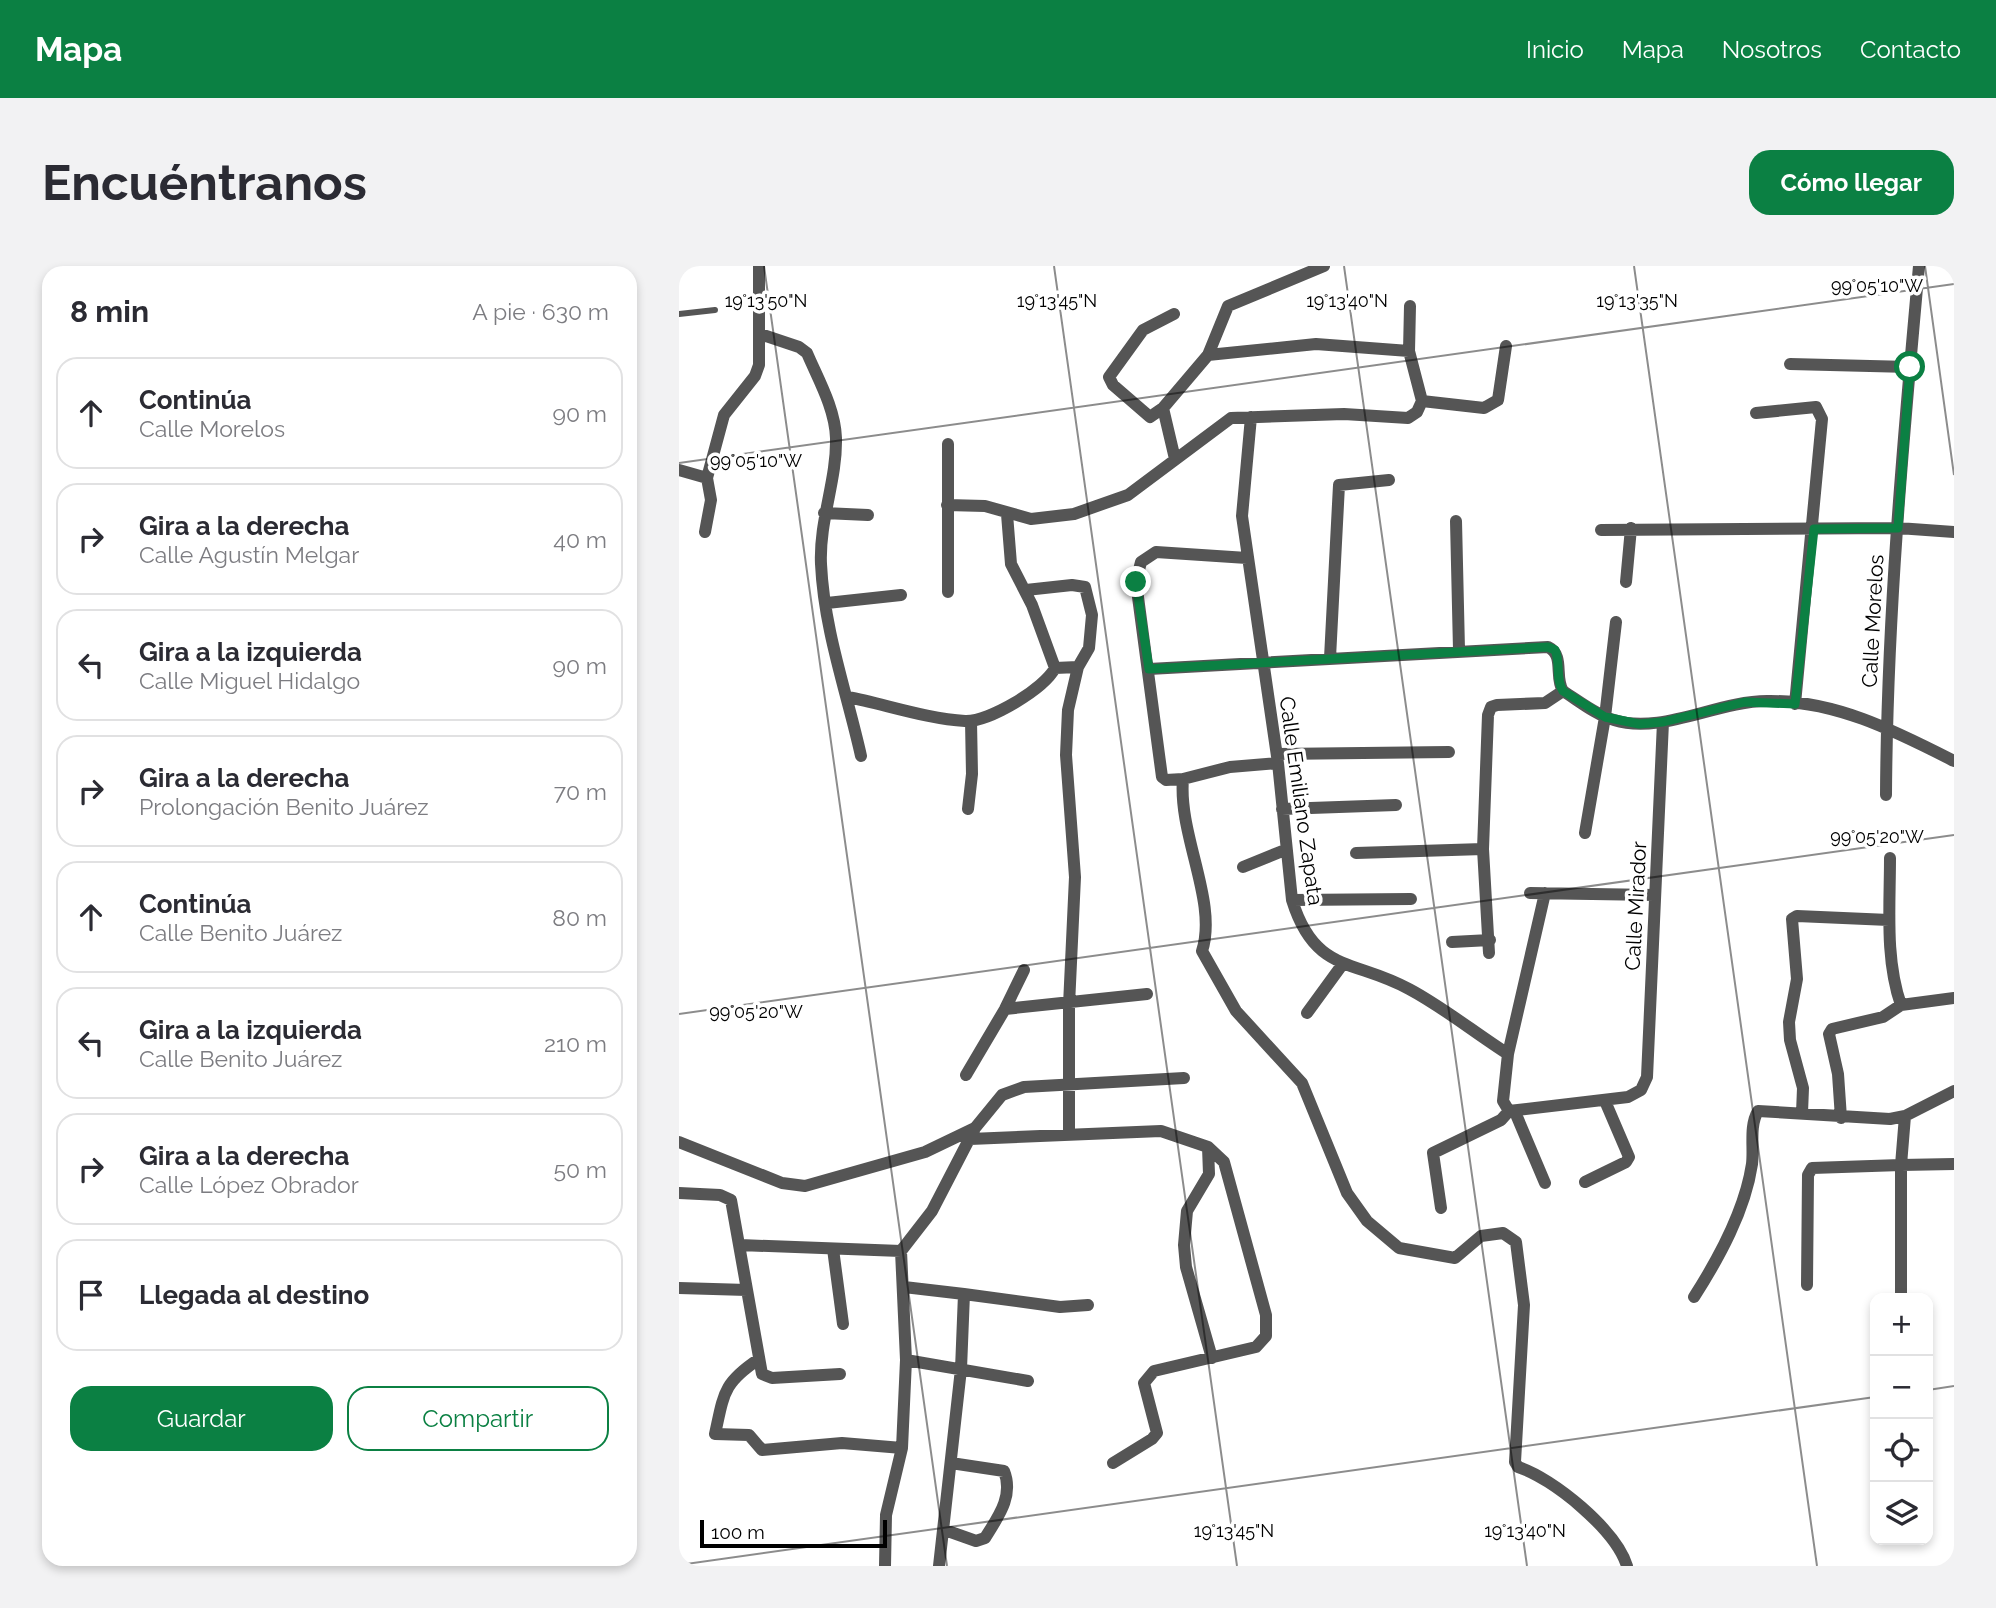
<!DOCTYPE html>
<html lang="es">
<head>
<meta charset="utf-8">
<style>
	body { margin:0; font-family:Raleway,sans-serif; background:#f2f2f3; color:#2b2b33 }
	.controls { position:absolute; right:21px; bottom:21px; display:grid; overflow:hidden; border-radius:14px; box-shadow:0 4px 10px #0003 }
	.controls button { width:63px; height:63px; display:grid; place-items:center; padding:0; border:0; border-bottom:2px solid #e1e1e2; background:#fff; color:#2b2b33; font:35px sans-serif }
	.scale { position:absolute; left:21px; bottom:18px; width:187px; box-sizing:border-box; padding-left:7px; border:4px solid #000; border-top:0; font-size:19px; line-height:24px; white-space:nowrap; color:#000; -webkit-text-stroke:5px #fff; paint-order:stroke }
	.stop { position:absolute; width:21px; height:21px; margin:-16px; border:5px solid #0b8043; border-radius:50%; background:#fff }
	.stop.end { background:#0b8043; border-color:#fff; box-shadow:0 2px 7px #0008 }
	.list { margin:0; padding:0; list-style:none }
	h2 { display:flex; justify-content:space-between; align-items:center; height:91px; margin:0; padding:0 28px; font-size:30px }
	h2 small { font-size:23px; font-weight:400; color:#7c7c81 }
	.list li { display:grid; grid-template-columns:46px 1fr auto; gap:21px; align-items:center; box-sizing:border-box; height:112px; margin:0 14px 14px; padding:0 14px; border:2px solid #e1e1e2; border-radius:21px }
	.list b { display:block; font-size:26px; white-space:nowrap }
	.list p { margin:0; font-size:23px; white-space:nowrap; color:#7c7c81 }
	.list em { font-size:23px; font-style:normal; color:#7c7c81 }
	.actions { display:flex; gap:14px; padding:21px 28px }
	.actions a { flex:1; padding:16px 0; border:2px solid #0b8043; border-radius:21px; text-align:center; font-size:24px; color:#0b8043 }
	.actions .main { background:#0b8043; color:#fff }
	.icon { flex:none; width:38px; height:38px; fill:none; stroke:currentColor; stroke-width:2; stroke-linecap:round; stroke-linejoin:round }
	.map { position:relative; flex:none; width:1275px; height:1300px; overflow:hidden; border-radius:21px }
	header { display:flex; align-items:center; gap:42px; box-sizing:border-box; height:98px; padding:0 35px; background:#0b8043; color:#fff }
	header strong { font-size:33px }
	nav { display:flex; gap:38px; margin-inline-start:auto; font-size:24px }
	.intro { display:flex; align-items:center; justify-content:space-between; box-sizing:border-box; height:168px; padding:0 42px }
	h1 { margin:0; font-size:49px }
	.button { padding:18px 32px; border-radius:21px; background:#0b8043; color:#fff; font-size:24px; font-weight:700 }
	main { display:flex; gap:42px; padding:0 42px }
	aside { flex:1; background:#fff; border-radius:21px; box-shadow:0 4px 10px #0003 }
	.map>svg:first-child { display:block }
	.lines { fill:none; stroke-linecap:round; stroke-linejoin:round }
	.lane { stroke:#555; stroke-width:6 }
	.street { stroke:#555; stroke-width:12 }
	.route { stroke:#0b8043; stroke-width:9 }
	.ticks { fill:none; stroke:#000; stroke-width:2; stroke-opacity:0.45 }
	.labels { text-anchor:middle; stroke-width:7; stroke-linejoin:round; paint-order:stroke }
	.street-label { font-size:21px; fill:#000; stroke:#fff }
	.ticks-label { font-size:18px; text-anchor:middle; fill:#000; stroke:#fff; stroke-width:7; stroke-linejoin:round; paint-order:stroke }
</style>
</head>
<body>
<header>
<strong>Mapa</strong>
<nav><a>Inicio</a><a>Mapa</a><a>Nosotros</a><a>Contacto</a></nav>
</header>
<div class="intro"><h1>Encuéntranos</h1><a class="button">Cómo llegar</a></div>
<main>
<aside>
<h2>8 min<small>A pie · 630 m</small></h2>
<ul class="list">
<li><svg class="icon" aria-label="ahead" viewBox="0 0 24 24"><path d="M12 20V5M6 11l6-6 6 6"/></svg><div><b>Continúa</b><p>Calle Morelos</p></div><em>90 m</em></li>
<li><svg class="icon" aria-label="right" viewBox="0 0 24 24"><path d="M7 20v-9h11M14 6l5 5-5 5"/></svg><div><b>Gira a la derecha</b><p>Calle Agustín Melgar</p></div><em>40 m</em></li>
<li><svg class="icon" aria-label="left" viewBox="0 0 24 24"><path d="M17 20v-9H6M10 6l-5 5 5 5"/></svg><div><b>Gira a la izquierda</b><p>Calle Miguel Hidalgo</p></div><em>90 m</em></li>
<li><svg class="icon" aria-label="right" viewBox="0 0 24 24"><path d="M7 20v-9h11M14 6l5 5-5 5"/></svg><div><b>Gira a la derecha</b><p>Prolongación Benito Juárez</p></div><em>70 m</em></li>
<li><svg class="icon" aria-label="ahead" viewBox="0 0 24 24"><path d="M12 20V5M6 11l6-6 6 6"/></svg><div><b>Continúa</b><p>Calle Benito Juárez</p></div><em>80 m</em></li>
<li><svg class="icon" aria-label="left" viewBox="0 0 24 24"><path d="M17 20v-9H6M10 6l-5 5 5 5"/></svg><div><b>Gira a la izquierda</b><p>Calle Benito Juárez</p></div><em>210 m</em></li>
<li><svg class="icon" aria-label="right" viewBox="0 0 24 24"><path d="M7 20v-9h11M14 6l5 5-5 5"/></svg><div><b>Gira a la derecha</b><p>Calle López Obrador</p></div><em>50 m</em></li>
<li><svg class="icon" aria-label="arrive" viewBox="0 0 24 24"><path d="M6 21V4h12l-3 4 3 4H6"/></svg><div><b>Llegada al destino</b></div></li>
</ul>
<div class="actions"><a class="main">Guardar</a><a>Compartir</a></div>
</aside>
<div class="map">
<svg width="1275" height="1300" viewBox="0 0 1275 1300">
	<rect width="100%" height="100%" fill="#fff"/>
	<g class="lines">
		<path class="lane" d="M0,48L36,44"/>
		<path class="street" d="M731,40L730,85L743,135
			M495,48L464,64L430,111L434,119L471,151L484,142L529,89L549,40L645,0
			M81,68L120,81L128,87C139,113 156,142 157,172C158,214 140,255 142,298C145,364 168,427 182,490
			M529,89L637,78L730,85
			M1111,98L1231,101
			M743,135L805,142L819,134L827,80
			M484,142L496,193
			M1077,147L1137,141L1143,153L1116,438
			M572,151L563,250L599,497L613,634C636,708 676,693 730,723C764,741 796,767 829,788L824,835L830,845L949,831L962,824L968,811L984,456
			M0,204L28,212L45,149L76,110L80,99V0
			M268,239L306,240L352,253L395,248L449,229L552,152L665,148L729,152L738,146L743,135
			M145,247L189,249
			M328,248L332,298L353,339L376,402
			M777,255L780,384
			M922,264L1219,262L1275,266
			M26,266L32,234L28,212
			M568,292L477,286L462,296L457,316L483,511L487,514L504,513C499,569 539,636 523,685L557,745L623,817L668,927L688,955L720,982L776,992L802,970L824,967L837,976L845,1039L836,1196L839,1201C874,1212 937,1264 948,1300
			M947,316L952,262
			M347,324L393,319L406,321L413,349L410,382L399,401L389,444L387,489L396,611L390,739V868
			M269,326V178
			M148,337L222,329
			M651,392L660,219L710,214
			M470,403L869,381C886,389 875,411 884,425C900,435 917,449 935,454C982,469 1038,435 1088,435C1156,434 1216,465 1275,495
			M169,431C205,438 249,453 286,455C310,456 365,423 376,402L399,401
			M598,488L770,486
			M504,513L551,501L599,497
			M1207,529C1208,353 1224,176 1240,0
			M289,543L293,508L292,455
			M603,543L717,539
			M906,567L926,451L937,356
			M677,587L804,583
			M1211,592C1211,641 1206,693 1222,739
			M564,601L606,584
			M851,627L975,629
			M613,634L732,633
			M773,676L811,674
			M810,687L804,583L809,449L812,441L818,439L866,437L884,425
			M1222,739L1275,732
			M326,743L468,728
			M628,747L663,699
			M829,788L866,627
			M287,809L326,743L345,704
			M836,846L866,917
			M1123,847L1124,822L1111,774L1110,756L1118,713L1113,653L1118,650L1210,654
			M1162,852L1159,808L1150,768L1153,763L1204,751L1222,739
			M291,873L482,865L529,881L545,896L587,1049V1070L577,1081L475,1105L465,1117L478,1167L473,1173L434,1197
			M0,876L103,917L126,920L246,886L296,862
			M529,881L530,908L508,945L505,979L507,1001L533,1092
			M906,916L947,896L950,891L926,835
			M0,927L41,929L52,934L83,1108L93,1112L161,1108
			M762,942L754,887L822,854L830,845
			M61,979L222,985
			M154,983L164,1058
			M222,985L253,945L296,862L323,829L345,821L505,812
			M1128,1019L1129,909L1133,902L1222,899L1226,850
			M225,1021L285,1028L282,1103L260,1300
			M0,1022L68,1024
			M285,1028L381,1041L409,1039
			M1015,1031C1040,992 1066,945 1073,898C1075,881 1070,860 1079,845L1211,853L1226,850L1275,825
			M1222,1032V899L1275,898
			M80,1093C44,1117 45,1127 36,1168L70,1169L83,1184L163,1177L223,1182
			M227,1094L349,1115
			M266,1264L297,1275L306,1272C319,1251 335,1230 325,1205L272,1197
			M206,1300L207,1249L223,1182L227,1094L222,985"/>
	</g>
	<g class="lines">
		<path class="route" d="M457,316L470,403L869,381L876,384C882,397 876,413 884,425L926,451L960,458L984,456L1066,436L1116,438L1135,263L1219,262L1231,101"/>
	</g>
	<path class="ticks" d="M85,0L268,1300M375,0L558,1300M665,0L848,1300M955,0L1138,1300M1246,0L1275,209M0,197L1275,18M0,748L1275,569M1249,1124L1275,1120M0,1299L1196,1131"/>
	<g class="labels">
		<g class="street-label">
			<text transform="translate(1194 355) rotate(-87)" y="7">Calle Morelos</text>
			<text transform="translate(622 535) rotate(82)" y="7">Calle Emiliano Zapata</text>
			<text transform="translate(957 640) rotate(-87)" y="7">Calle Mirador</text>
		</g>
	</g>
	<g class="ticks-label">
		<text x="1198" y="26">99°05'10"W</text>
		<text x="87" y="41">19°13'50"N</text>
		<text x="378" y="41">19°13'45"N</text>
		<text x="668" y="41">19°13'40"N</text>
		<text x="958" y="41">19°13'35"N</text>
		<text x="77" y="201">99°05'10"W</text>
		<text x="1198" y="577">99°05'20"W</text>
		<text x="77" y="752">99°05'20"W</text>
		<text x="555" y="1271">19°13'45"N</text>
		<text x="846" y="1271">19°13'40"N</text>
	</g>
</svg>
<div class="controls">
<button>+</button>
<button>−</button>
<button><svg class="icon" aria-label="locate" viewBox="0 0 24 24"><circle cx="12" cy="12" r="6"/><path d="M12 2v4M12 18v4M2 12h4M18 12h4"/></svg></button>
<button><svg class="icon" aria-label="layers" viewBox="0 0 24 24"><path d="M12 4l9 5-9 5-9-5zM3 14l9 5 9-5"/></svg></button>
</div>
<div class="scale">100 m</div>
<div class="stop" style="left:1231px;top:101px"></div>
<div class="stop end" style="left:457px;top:316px"></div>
</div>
</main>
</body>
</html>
